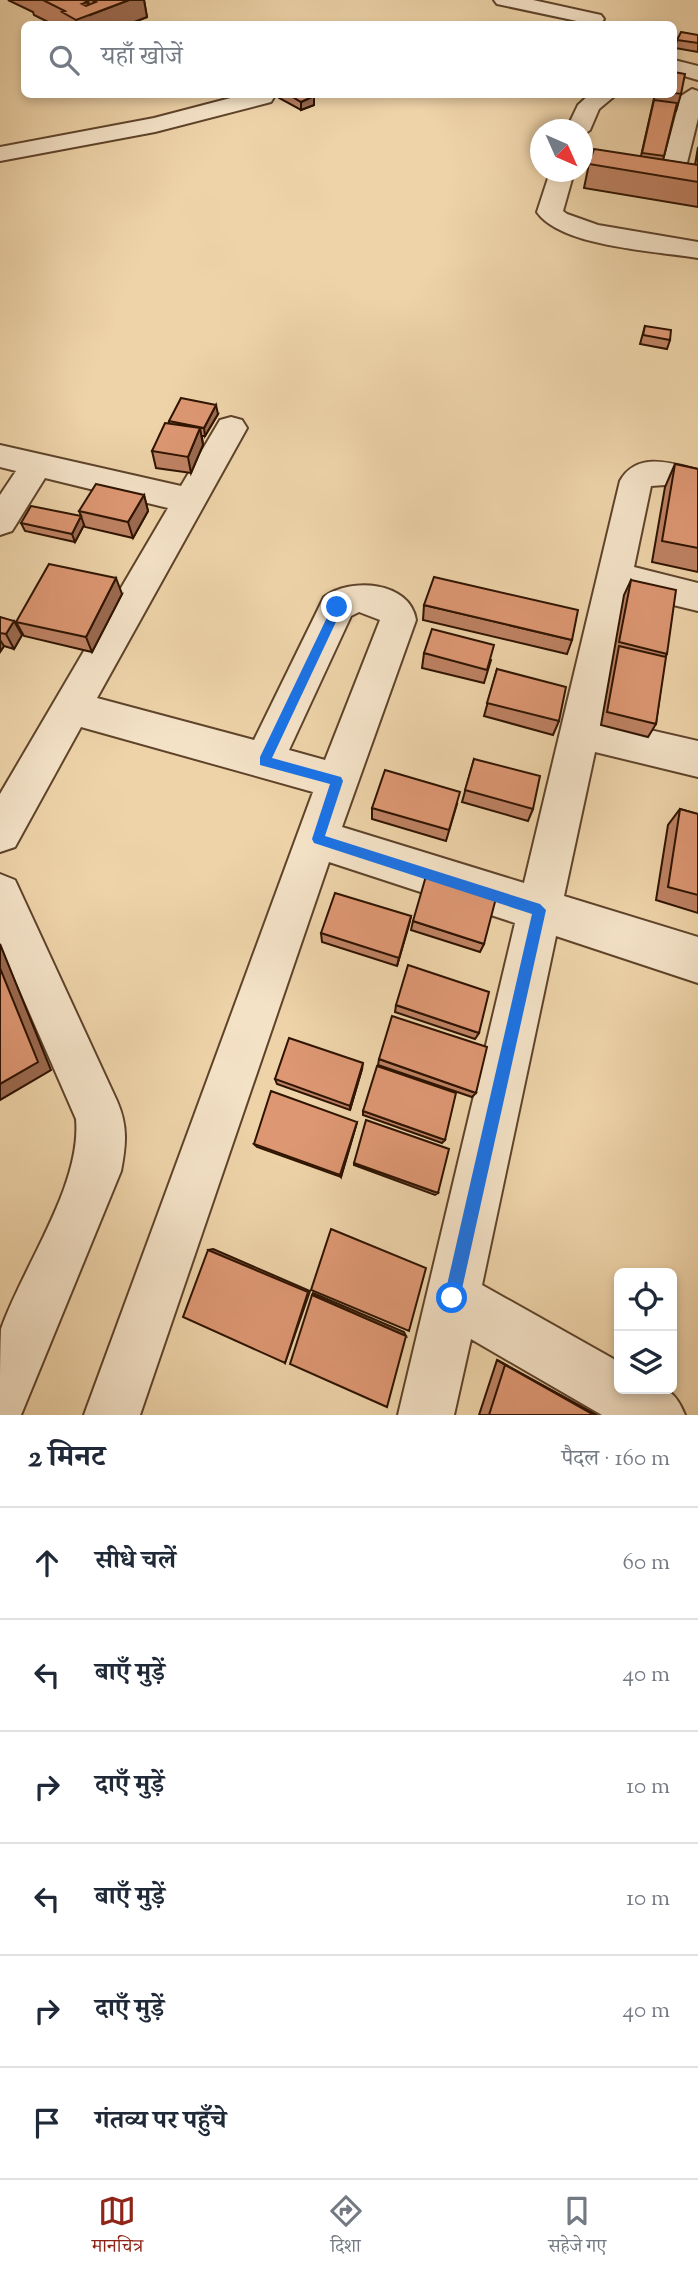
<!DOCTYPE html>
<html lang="hi">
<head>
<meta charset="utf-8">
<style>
	body { margin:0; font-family:"Sorts Mill Goudy","Noto Serif Devanagari",serif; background:#f6f6f7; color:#1f2937 }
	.controls { position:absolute; right:21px; bottom:21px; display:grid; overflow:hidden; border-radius:10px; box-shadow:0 4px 10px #0003 }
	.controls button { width:63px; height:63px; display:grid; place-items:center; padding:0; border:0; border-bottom:2px solid #e0e1e3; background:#fff; color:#1f2937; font:35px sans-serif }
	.compass { position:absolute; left:530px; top:119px; width:63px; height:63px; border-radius:50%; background:#fff; box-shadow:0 4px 10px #0003; rotate:135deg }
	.stop { position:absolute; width:21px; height:21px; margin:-16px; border:5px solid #1a73e8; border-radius:50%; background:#fff }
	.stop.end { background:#1a73e8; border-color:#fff; box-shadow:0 2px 7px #0008 }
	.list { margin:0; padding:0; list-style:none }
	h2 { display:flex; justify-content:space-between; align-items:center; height:91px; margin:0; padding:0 28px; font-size:30px }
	h2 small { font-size:23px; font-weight:400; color:#747a83 }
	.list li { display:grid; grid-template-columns:46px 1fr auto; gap:21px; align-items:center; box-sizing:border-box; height:112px; padding:0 28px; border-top:2px solid #e0e1e3 }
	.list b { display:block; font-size:26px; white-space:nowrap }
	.list em { font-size:23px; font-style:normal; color:#747a83 }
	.icon { flex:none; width:38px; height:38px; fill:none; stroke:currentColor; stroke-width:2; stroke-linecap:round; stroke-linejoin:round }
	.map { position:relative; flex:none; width:698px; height:1415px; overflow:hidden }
	.search { position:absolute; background:#fff; box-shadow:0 4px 10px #0003; left:21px; right:21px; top:21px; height:77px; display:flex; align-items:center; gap:18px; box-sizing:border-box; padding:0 24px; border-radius:10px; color:#747a83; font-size:26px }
	.sheet { height:763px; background:#fff }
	nav { display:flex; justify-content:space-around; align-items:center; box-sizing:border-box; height:98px; border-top:2px solid #e0e1e3; background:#fff; font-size:19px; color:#747a83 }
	nav a { display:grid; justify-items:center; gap:4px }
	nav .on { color:#8f2418 }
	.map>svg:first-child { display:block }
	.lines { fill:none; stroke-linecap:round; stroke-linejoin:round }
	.minor-casing { stroke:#5e432a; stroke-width:4 }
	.minor { fill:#f4e2c7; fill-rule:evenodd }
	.wall { fill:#be8263; stroke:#2e1300; stroke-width:2 }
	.shaded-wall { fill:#9b6a50; stroke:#2e1300; stroke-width:2 }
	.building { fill:#dd9773; stroke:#2e1300; stroke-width:2 }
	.route { fill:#1a73e8 }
</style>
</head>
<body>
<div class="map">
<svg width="698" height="1415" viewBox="0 0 698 1415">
	<rect width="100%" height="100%" fill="#eed3a9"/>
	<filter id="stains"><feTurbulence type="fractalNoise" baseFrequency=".00286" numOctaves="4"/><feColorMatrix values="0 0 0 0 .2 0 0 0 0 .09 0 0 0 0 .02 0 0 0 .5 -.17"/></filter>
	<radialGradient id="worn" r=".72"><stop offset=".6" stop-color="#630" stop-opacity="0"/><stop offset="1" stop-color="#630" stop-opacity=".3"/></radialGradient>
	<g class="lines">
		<g class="minor-casing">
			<path id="minor" d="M494,0H533L601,15L604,19L601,23L591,24L497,4Z
				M674,60L698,66V80L674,73Z
				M692,89L698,91V118L683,179L680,184H662L659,179L681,96Z
				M246,94L274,97L271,102L155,132L0,161V147L154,118Z
				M590,94H617L599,109L590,130L582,136V130H566L578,105Z
				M550,172H574L563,211L567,214L598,225L698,242V258C657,251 561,247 537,212Z
				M231,417L242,420L247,428L97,698L254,740L324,597C350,577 410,581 416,620L342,827L524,883L620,481C637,451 671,463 698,470V494L665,485L651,486L634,567L698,583V611L628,594L602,719L698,741V777L595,752L564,896L698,937V983L556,936L482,1285L619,1362V1389C655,1389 670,1378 685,1415H602L471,1339L454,1415H398L515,923L329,862L140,1415H84L313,792L81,727L15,847L0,852V794L168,508L45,478L12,531L0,535V495L16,471L0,467V445L181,486L220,420ZM359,612L380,620L325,760L289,750L351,616Z
				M0,874L15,880L117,1101C128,1126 126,1145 121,1171L21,1415H0C0,1392 0,1350 1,1329C23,1266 82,1185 76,1119L0,945Z"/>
		</g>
		<use href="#minor" class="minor"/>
	</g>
	<path class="wall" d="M8,0H144L147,17L129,24H52L34,15L33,12Z
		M698,35V52L675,48L677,40Z
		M674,72L681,94L676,111H675L663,160L695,165L698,147V207L584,188L589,164L641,156L655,94H674Z
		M279,94H312L314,96V105L301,110L279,98Z
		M645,326L670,340L667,349L640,344Z
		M218,414L205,436H202L203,445L191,473L156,468L152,451L169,424V421Z
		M675,464L698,469V572L652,562L665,487Z
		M144,495L148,511L133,538L85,527L84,525L75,542L25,531L21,523L81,516L79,511Z
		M631,580L667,654L665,657L656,724L648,737L601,725L624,595Z
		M122,594L92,652L24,636L16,622Z
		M424,605L572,640L567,654L423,620Z
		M0,617L22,635L14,649L4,646L0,652Z
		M424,653L491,660L484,683L422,668Z
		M497,669L559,721L553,735L484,716Z
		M474,759L533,809L528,821L462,802Z
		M457,804L446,841L372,819V808Z
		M680,809L698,814V913L656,900L668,825Z
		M411,916L397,966L322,942L321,933Z
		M413,921L484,944L480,952L411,930Z
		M396,1005L479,1033L475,1039L395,1012Z
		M379,1059L476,1093L472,1097L378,1065Z
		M362,1069L350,1110L277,1084L275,1079Z
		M363,1111L445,1140L442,1143L363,1115Z
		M357,1122L341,1177L257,1147L254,1144Z
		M354,1163L438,1193L435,1195L354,1165Z
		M497,1360L593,1413L596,1415H479Z"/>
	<path class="shaded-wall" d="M78,0L88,2L90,15L129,0H144L147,17L129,24H77L76,20Z
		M314,96V105L301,110V102Z
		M216,405L218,414L205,436L204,428Z
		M200,428L203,445L191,473L188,457Z
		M144,495L148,511L133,538L128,522Z
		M81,516L84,525L75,542L72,534Z
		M116,578L122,594L92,652L86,637Z
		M14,621L22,635L14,649L6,634Z
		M0,640L4,646L0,652Z
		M411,916L409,925L397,966L399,958Z
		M0,944L51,1070L0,1100Z
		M363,1063L362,1069L350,1110V1106Z
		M357,1122L356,1126L341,1177L340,1175Z
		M213,1249L310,1291L285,1363L208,1250Z
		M313,1293L404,1332L406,1336L312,1295Z
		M497,1360L593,1413L596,1415H594L505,1365Z"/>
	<path class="building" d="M43,0H84L88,2L82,4L86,6L96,2L92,0H129L76,20L62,12L65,11Z
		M681,32L698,35V43L677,40Z
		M674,72L685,74L681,94L674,93Z
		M288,94H312L314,96L301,102Z
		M654,100L677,103L664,156L642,153Z
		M594,149L698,165V182L589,164Z
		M645,326L671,330L670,340L643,335Z
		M181,398L216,405L204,428L169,421Z
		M165,423L200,428L188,457L152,451Z
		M675,464L698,469V548L662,541Z
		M96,484L144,495L128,522L79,511Z
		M31,506L81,516L72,534L21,523Z
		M49,564L116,578L86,637L16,622Z
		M434,577L578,610L572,640L424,605Z
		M631,580L676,590L667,654L619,642Z
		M0,617L14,621L6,634L0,633Z
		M432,629L494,645L487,670L424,653Z
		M619,646L666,657L656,724L607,712Z
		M497,669L566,687L559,721L487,703Z
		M474,759L540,776L533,809L465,790Z
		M385,770L460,792L449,830L372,808Z
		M680,809L698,814V895L668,887Z
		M426,876L496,898L484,944L413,921Z
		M335,893L411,916L399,958L321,933Z
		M408,965L489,992L479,1033L396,1005Z
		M0,968L38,1062L0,1084Z
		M392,1016L487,1047L476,1093L379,1059Z
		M289,1038L363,1063L350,1106L275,1079Z
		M377,1066L456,1093L445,1140L363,1111Z
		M271,1091L357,1122L340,1175L254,1144Z
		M366,1120L449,1149L438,1193L354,1163Z
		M331,1229L426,1268L409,1331L311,1290Z
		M208,1250L308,1292L285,1363L183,1317Z
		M312,1295L406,1336L387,1407L290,1364Z
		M505,1365L594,1415H489Z"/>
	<path class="route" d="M337,603L343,607L272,758L341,777L343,781L325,836L540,904L546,910L460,1298L452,1306L444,1298L532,914L314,843L312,839L330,784L260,765V757L332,607Z"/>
	<rect width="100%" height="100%" filter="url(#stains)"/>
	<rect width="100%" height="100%" fill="url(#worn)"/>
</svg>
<div class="controls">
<button><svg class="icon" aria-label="locate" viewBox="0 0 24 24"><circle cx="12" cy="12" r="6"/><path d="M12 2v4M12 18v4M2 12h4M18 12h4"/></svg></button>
<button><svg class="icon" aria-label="layers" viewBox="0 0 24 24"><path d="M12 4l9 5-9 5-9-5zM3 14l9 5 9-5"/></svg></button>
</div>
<svg class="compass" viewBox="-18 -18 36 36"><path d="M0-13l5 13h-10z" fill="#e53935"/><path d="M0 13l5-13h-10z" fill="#747a83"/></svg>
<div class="stop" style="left:452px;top:1298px"></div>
<div class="stop end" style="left:337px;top:607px"></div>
<div class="search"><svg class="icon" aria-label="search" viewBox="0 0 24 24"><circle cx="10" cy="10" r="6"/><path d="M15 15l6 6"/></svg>यहाँ खोजें</div>
</div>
<section class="sheet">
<h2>2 मिनट<small>पैदल · 160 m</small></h2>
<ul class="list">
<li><svg class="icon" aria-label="ahead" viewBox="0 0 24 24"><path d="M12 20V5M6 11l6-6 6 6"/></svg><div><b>सीधे चलें</b></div><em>60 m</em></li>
<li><svg class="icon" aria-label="left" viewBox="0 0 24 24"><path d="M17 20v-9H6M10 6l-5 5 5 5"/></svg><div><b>बाएँ मुड़ें</b></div><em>40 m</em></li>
<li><svg class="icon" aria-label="right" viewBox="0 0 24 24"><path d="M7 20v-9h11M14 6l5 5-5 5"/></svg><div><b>दाएँ मुड़ें</b></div><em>10 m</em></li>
<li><svg class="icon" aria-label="left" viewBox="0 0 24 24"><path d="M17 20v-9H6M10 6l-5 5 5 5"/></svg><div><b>बाएँ मुड़ें</b></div><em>10 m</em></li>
<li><svg class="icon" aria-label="right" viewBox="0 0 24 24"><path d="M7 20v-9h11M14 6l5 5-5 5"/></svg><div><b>दाएँ मुड़ें</b></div><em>40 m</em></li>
<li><svg class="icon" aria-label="arrive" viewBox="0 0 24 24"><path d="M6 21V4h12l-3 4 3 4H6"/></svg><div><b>गंतव्य पर पहुँचे</b></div></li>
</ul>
</section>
<nav>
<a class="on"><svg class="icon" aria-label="map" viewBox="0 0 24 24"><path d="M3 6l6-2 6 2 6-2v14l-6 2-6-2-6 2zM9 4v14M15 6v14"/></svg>मानचित्र</a>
<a><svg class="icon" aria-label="directions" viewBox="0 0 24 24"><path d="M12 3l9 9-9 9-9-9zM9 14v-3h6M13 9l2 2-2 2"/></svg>दिशा</a>
<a><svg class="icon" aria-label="saved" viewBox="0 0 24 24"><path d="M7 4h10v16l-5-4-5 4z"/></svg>सहेजे गए</a>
</nav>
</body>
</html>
